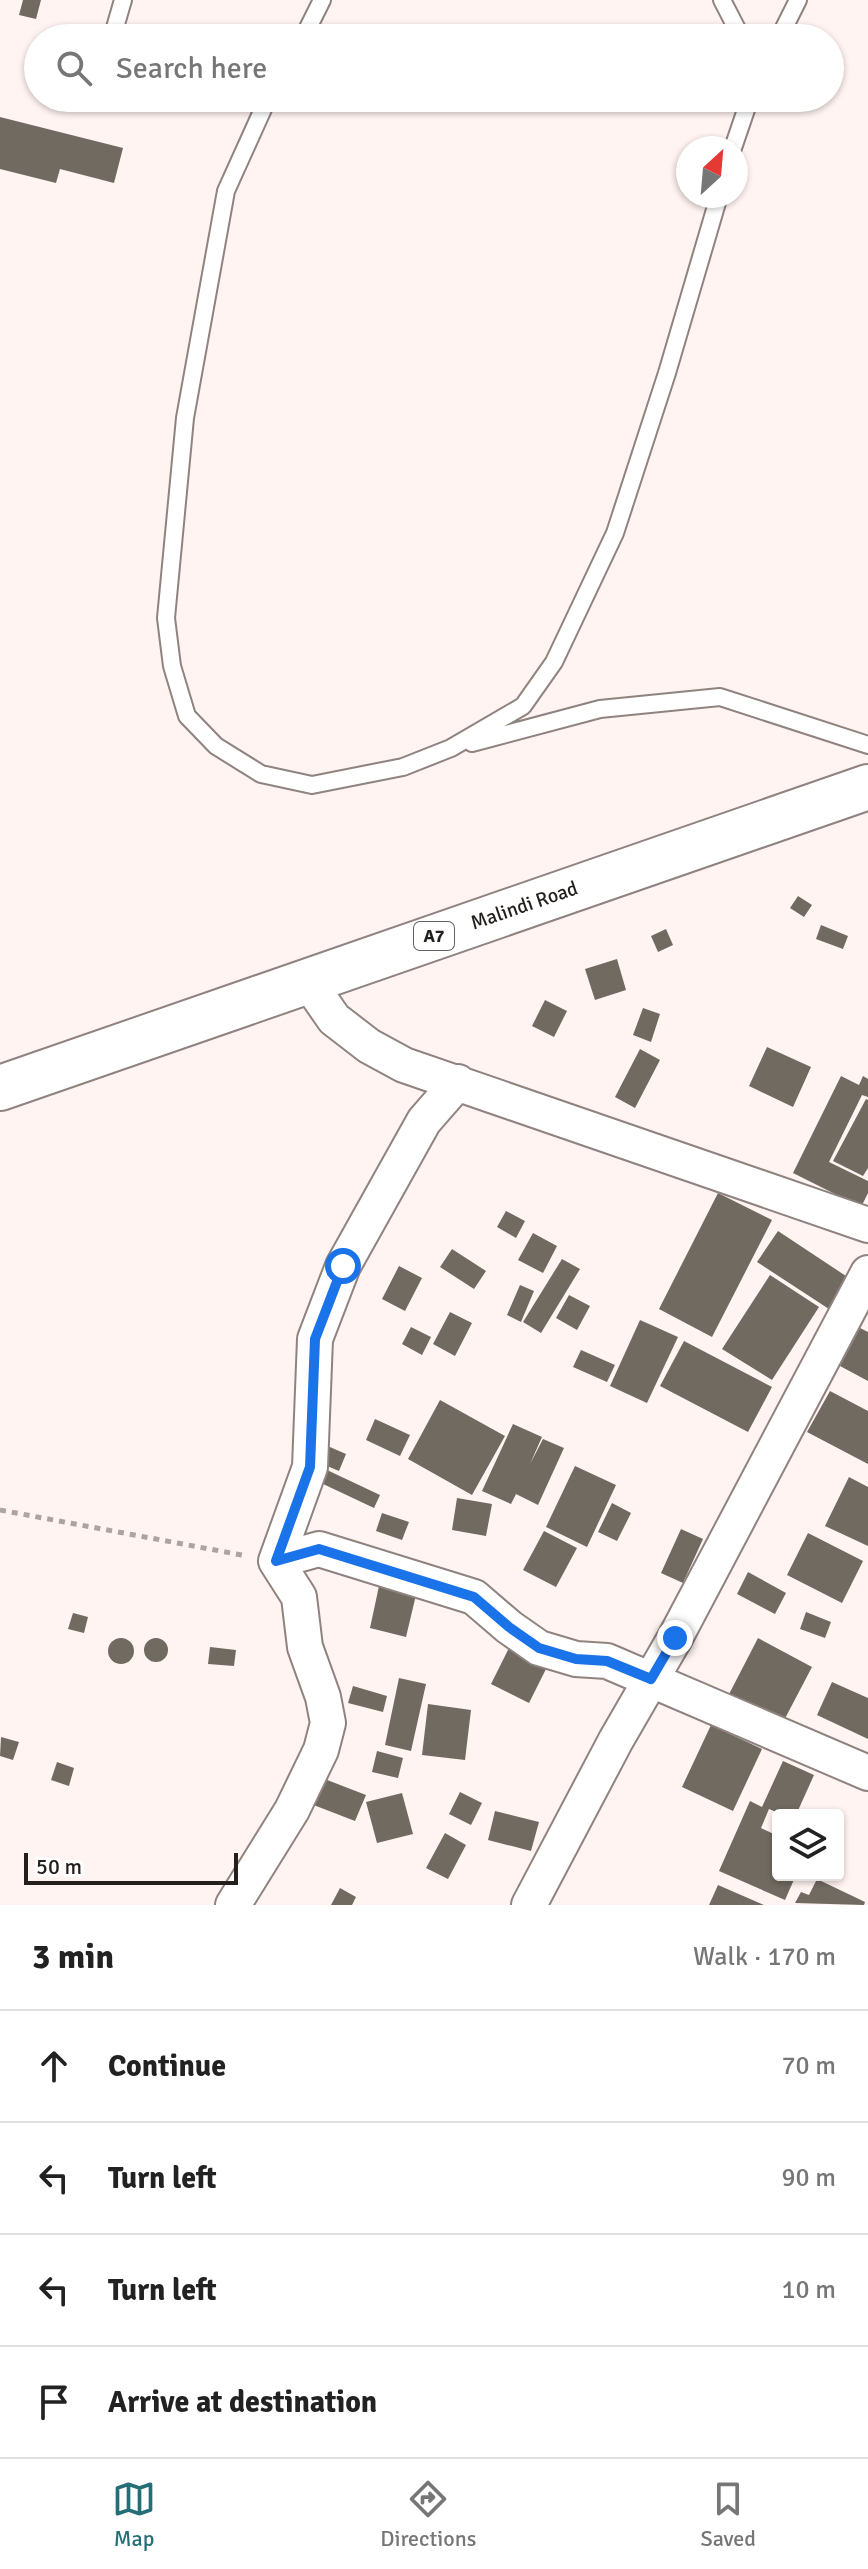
<!DOCTYPE html>
<html lang="en">
<head>
<meta charset="utf-8">
<style>
	body { margin:0; font-family:Signika,sans-serif; background:#f6f6f6; color:#222 }
	.controls { position:absolute; right:24px; bottom:24px; display:grid; overflow:hidden; border-radius:8px; box-shadow:0 2px 6px #0004 }
	.controls button { width:72px; height:72px; display:grid; place-items:center; padding:0; border:0; border-bottom:2px solid #e0e0e0; background:#fff; color:#222; font:40px sans-serif }
	.compass { position:absolute; left:676px; top:136px; width:72px; height:72px; border-radius:50%; background:#fff; box-shadow:0 2px 6px #0004; rotate:26deg }
	.scale { position:absolute; left:24px; bottom:20px; width:214px; box-sizing:border-box; padding-left:8px; border:4px solid #241f1d; border-top:0; font-size:22px; line-height:28px; white-space:nowrap; color:#241f1d; -webkit-text-stroke:6px #fff; paint-order:stroke }
	.stop { position:absolute; width:24px; height:24px; margin:-18px; border:6px solid #1a73e8; border-radius:50%; background:#fff }
	.stop.end { background:#1a73e8; border-color:#fff; box-shadow:0 2px 8px #0008 }
	.list { margin:0; padding:0; list-style:none }
	h2 { display:flex; justify-content:space-between; align-items:center; height:104px; margin:0; padding:0 32px; font-size:34px }
	h2 small { font-size:26px; font-weight:400; color:#767676 }
	.list li { display:grid; grid-template-columns:52px 1fr auto; gap:24px; align-items:center; box-sizing:border-box; height:112px; padding:0 32px; border-top:2px solid #e0e0e0 }
	.list b { display:block; font-size:30px; white-space:nowrap }
	.list em { font-size:26px; font-style:normal; color:#767676 }
	.icon { flex:none; width:44px; height:44px; fill:none; stroke:currentColor; stroke-width:2; stroke-linecap:round; stroke-linejoin:round }
	.map { position:relative; flex:none; width:868px; height:1905px; overflow:hidden }
	.search { position:absolute; background:#fff; box-shadow:0 2px 6px #0004; left:24px; right:24px; top:24px; height:88px; display:flex; align-items:center; gap:20px; box-sizing:border-box; padding:0 28px; border-radius:44px; color:#767676; font-size:30px }
	.sheet { height:552px; background:#fff }
	nav { display:flex; justify-content:space-around; align-items:center; box-sizing:border-box; height:112px; border-top:2px solid #e0e0e0; background:#fff; font-size:22px; color:#767676 }
	nav a { display:grid; justify-items:center; gap:4px }
	nav .on { color:#246e77 }
	.map>svg:first-child { display:block }
	.building { fill:#706a61 }
	.lines { fill:none; stroke-linecap:round; stroke-linejoin:round }
	.service-casing { stroke:#8f837f; stroke-width:20 }
	.minor-casing { stroke:#8f837f; stroke-width:38 }
	.trunk-casing { stroke:#8f837f; stroke-width:48 }
	.path { stroke:#aca4a1; stroke-width:5; stroke-dasharray:6 6; stroke-linecap:butt }
	.service { stroke:#fff; stroke-width:16 }
	.minor { stroke:#fff; stroke-width:34 }
	.trunk { stroke:#fff; stroke-width:44 }
	.route { stroke:#1a73e8; stroke-width:10 }
	.labels { text-anchor:middle; stroke-width:6; stroke-linejoin:round; paint-order:stroke }
	.shield { fill:#fff; stroke:#666261; stroke-width:2 }
	.shield-label { font-size:18px; font-weight:bold; fill:#241f1d }
	.street-label { font-size:20px; fill:#241f1d; stroke:#fff }
</style>
</head>
<body>
<div class="map">
<svg width="868" height="1905" viewBox="0 0 868 1905">
	<rect width="100%" height="100%" fill="#fff4f1"/>
	<path class="building" d="M23,0H41L36,19L19,15Z
		M0,117L123,148L114,183L60,169L56,183L0,169Z
		M798,896L812,905L804,917L790,908Z
		M821,925L848,936L843,949L816,939Z
		M666,929L673,945L658,952L651,936Z
		M617,959L626,990L595,1000L585,969Z
		M545,1000L567,1011L554,1037L532,1026Z
		M643,1008L660,1014L651,1042L633,1035Z
		M767,1047L811,1067L793,1107L749,1086Z
		M640,1049L660,1060L635,1108L615,1097Z
		M841,1076L859,1085L863,1076L868,1079V1097L862,1095L829,1162L868,1181V1193L861,1207L793,1173Z
		M866,1099L868,1100V1168L863,1176L833,1161Z
		M718,1193L772,1220L712,1337L659,1309Z
		M506,1211L525,1221L516,1238L497,1227Z
		M778,1231L852,1280L832,1311L757,1262Z
		M533,1233L557,1246L543,1273L518,1260Z
		M452,1249L486,1271L474,1289L440,1267Z
		M562,1259L580,1269L541,1333L523,1322Z
		M399,1266L422,1278L405,1311L382,1299Z
		M770,1275L819,1307L772,1380L722,1349Z
		M520,1285L534,1291L521,1322L507,1315Z
		M569,1295L590,1306L577,1330L556,1318Z
		M450,1312L472,1323L455,1356L433,1344Z
		M640,1320L678,1337L647,1403L610,1386Z
		M411,1327L431,1337L422,1355L402,1344Z
		M860,1328L868,1332V1381L840,1366Z
		M684,1341L772,1387L748,1432L660,1386Z
		M581,1350L615,1365L607,1382L573,1367Z
		M830,1391L868,1411V1464L807,1432Z
		M440,1400L505,1436L472,1495L408,1459Z
		M375,1419L410,1435L400,1456L366,1440Z
		M513,1424L542,1437L530,1464L543,1439L564,1448L538,1505L516,1494L511,1504L482,1491Z
		M323,1444L346,1454L339,1471L315,1461Z
		M575,1466L616,1485L587,1547L546,1527Z
		M327,1470L380,1495L374,1508L321,1483Z
		M849,1477L868,1487V1546L825,1526Z
		M457,1498L492,1504L486,1536L452,1530Z
		M612,1503L631,1513L617,1541L598,1532Z
		M382,1513L409,1522L402,1540L376,1531Z
		M681,1529L703,1539L683,1583L661,1573Z
		M544,1531L577,1548L556,1587L523,1570Z
		M808,1533L863,1561L842,1603L787,1575Z
		M748,1572L786,1593L775,1614L737,1594Z
		M379,1586L416,1595L406,1637L370,1628Z
		M806,1612L831,1622L825,1638L800,1629Z
		M73,1613L88,1617L84,1633L68,1629Z
		M144 1650a12 12 0 1 1 24 0a12 12 0 1 1-24 0Z
		M108 1651a13 13 0 1 1 26 0a13 13 0 1 1-26 0Z
		M758,1638L812,1667L780,1728L726,1700Z
		M210,1647L236,1650L234,1666L208,1664Z
		M509,1648L547,1667L529,1703L491,1684Z
		M399,1678L426,1684L411,1751L385,1745Z
		M832,1682L868,1698V1739L817,1715Z
		M353,1686L387,1696L383,1712L348,1703Z
		M428,1704L471,1710L465,1760L422,1755Z
		M711,1725L762,1749L733,1811L682,1787Z
		M1,1737L19,1742L13,1760L0,1756Z
		M377,1751L403,1758L398,1778L372,1772Z
		M783,1761L814,1775L796,1815H783L769,1809L761,1828L778,1836V1875H796L785,1900L719,1871L750,1801L762,1807Z
		M57,1762L74,1768L69,1786L51,1780Z
		M322,1778L366,1795L355,1821L311,1804Z
		M460,1792L482,1803L471,1825L449,1814Z
		M402,1793L413,1834L377,1843L366,1802Z
		M495,1811L539,1822L531,1851L488,1840Z
		M445,1833L466,1845L448,1879L426,1868Z
		M817,1879L865,1902L864,1905L795,1903L801,1892L809,1895Z
		M718,1885L764,1905H709Z
		M340,1888L356,1897L352,1905H331Z"/>
	<g class="lines">
		<g class="service-casing">
			<path id="service" d="M722,0L737,29L738,38
				M112,38L123,0
				M303,38L322,0
				M779,38L798,0
				M268,98L226,191L185,418L166,618L172,666L187,716L216,746L261,774L312,785L403,767L451,748L523,706L554,662L615,533L667,373L719,196
				M733,148L750,98
				M472,743L600,709L720,697L868,745"/>
		</g>
		<g class="minor-casing">
			<path id="minor" d="M307,980L334,1019L369,1046L404,1065L868,1225
				M276,1561L319,1549L474,1597L509,1627L539,1648L576,1659L607,1661L868,1773
				M276,1561L310,1467L315,1339L343,1266L424,1121L458,1082
				M233,1905L292,1810L321,1750L328,1723L323,1697L305,1647L299,1597L276,1561
				M529,1905L616,1740L675,1638L868,1273"/>
		</g>
		<g class="trunk-casing">
			<path id="trunk" d="M0,1088L868,787"/>
		</g>
		<path class="path" d="M0,1510L247,1556"/>
		<use href="#service" class="service"/>
		<use href="#minor" class="minor"/>
		<use href="#trunk" class="trunk"/>
	</g>
	<g class="lines">
		<path class="route" d="M343,1266L315,1339L310,1467L276,1561L319,1549L474,1597L509,1627L539,1648L576,1659L607,1661L651,1679L675,1638"/>
	</g>
	<g class="labels">
		<rect class="shield" x="414" y="922" width="40" height="28" rx="6"/>
		<g class="shield-label">
			<text x="434" y="942">A7</text>
		</g>
		<g class="street-label">
			<text transform="translate(524 905) rotate(-19)" y="7">Malindi Road</text>
		</g>
	</g>
</svg>
<div class="controls">
<button><svg class="icon" aria-label="layers" viewBox="0 0 24 24"><path d="M12 4l9 5-9 5-9-5zM3 14l9 5 9-5"/></svg></button>
</div>
<svg class="compass" viewBox="-18 -18 36 36"><path d="M0-13l5 13h-10z" fill="#e53935"/><path d="M0 13l5-13h-10z" fill="#767676"/></svg>
<div class="scale">50 m</div>
<div class="stop" style="left:343px;top:1266px"></div>
<div class="stop end" style="left:675px;top:1638px"></div>
<div class="search"><svg class="icon" aria-label="search" viewBox="0 0 24 24"><circle cx="10" cy="10" r="6"/><path d="M15 15l6 6"/></svg>Search here</div>
</div>
<section class="sheet">
<h2>3 min<small>Walk · 170 m</small></h2>
<ul class="list">
<li><svg class="icon" aria-label="ahead" viewBox="0 0 24 24"><path d="M12 20V5M6 11l6-6 6 6"/></svg><div><b>Continue</b></div><em>70 m</em></li>
<li><svg class="icon" aria-label="left" viewBox="0 0 24 24"><path d="M17 20v-9H6M10 6l-5 5 5 5"/></svg><div><b>Turn left</b></div><em>90 m</em></li>
<li><svg class="icon" aria-label="left" viewBox="0 0 24 24"><path d="M17 20v-9H6M10 6l-5 5 5 5"/></svg><div><b>Turn left</b></div><em>10 m</em></li>
<li><svg class="icon" aria-label="arrive" viewBox="0 0 24 24"><path d="M6 21V4h12l-3 4 3 4H6"/></svg><div><b>Arrive at destination</b></div></li>
</ul>
</section>
<nav>
<a class="on"><svg class="icon" aria-label="map" viewBox="0 0 24 24"><path d="M3 6l6-2 6 2 6-2v14l-6 2-6-2-6 2zM9 4v14M15 6v14"/></svg>Map</a>
<a><svg class="icon" aria-label="directions" viewBox="0 0 24 24"><path d="M12 3l9 9-9 9-9-9zM9 14v-3h6M13 9l2 2-2 2"/></svg>Directions</a>
<a><svg class="icon" aria-label="saved" viewBox="0 0 24 24"><path d="M7 4h10v16l-5-4-5 4z"/></svg>Saved</a>
</nav>
</body>
</html>
